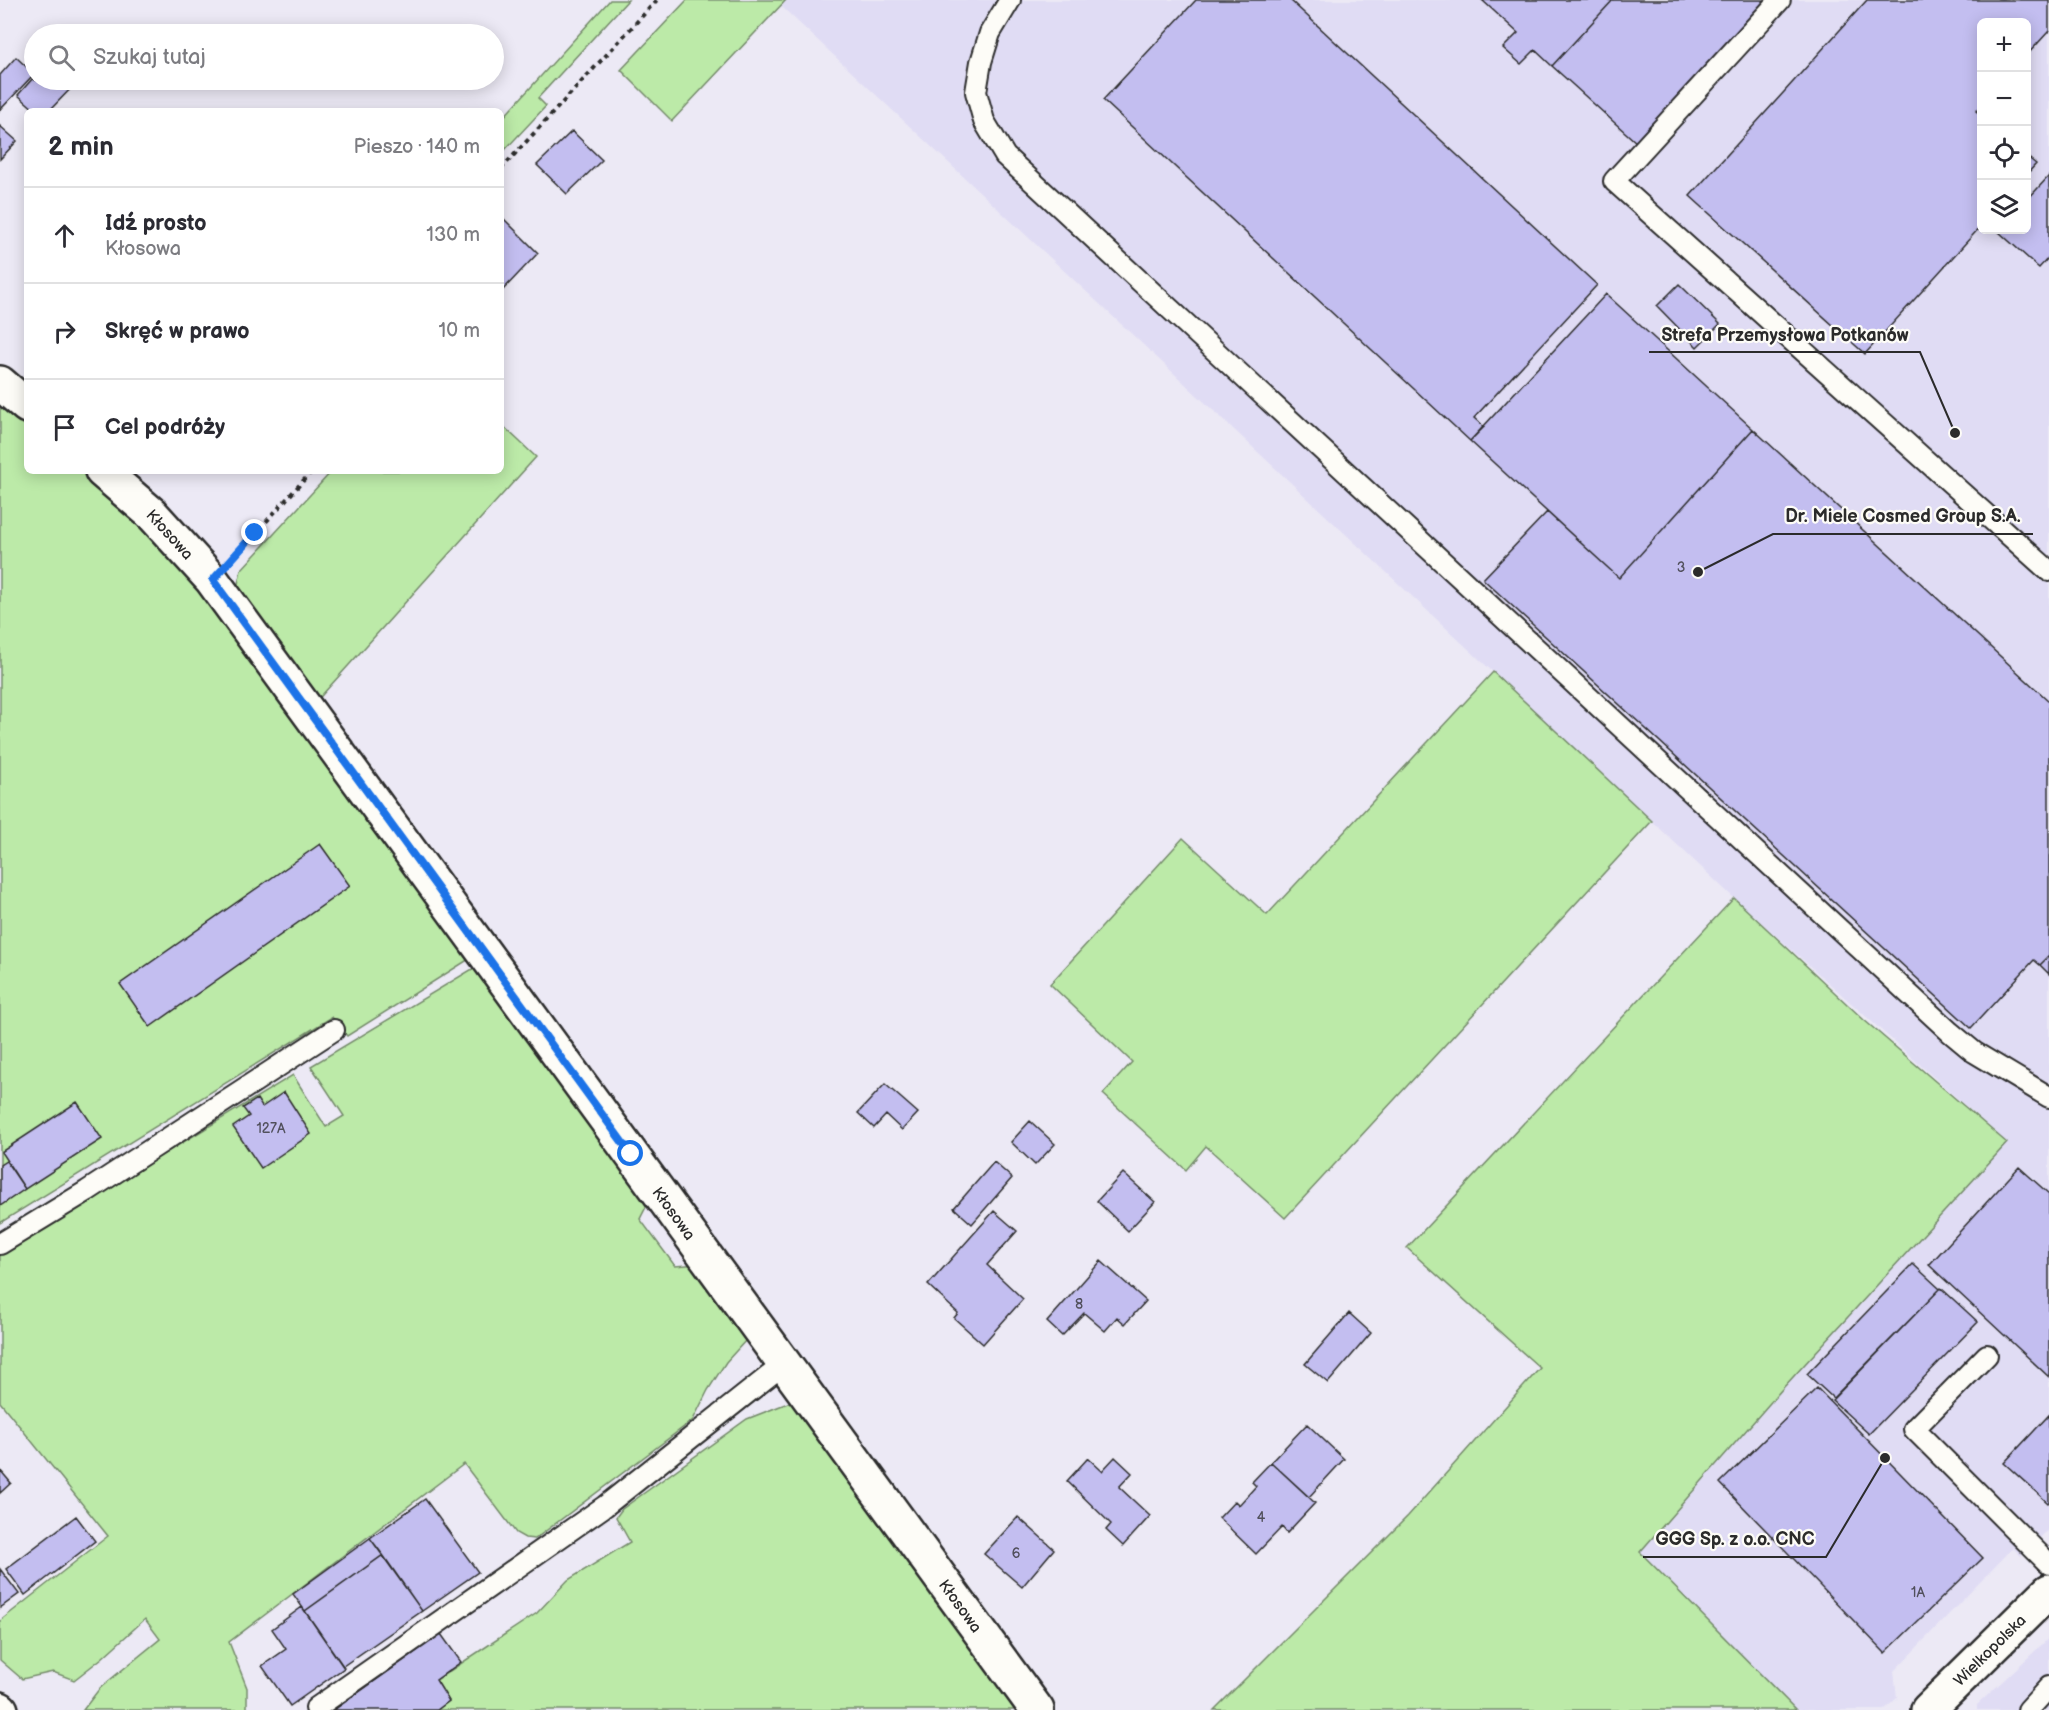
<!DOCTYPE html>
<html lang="pl">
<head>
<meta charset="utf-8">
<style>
	body { margin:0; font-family:"Balsamiq Sans",sans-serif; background:#f7f7f7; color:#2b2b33 }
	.controls { position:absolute; right:18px; top:18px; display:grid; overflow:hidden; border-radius:9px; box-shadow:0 3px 15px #0003 }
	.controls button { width:54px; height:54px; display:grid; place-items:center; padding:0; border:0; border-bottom:2px solid #e1e1e2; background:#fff; color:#2b2b33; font:30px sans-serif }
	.stop { position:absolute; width:18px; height:18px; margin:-14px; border:4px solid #1a73e8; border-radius:50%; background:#fff }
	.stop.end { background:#1a73e8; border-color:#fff; box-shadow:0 2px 6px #0008 }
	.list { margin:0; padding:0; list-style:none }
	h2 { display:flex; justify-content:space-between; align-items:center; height:78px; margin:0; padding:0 24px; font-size:26px }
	h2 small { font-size:20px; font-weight:400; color:#7c7c81 }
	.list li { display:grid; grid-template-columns:39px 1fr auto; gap:18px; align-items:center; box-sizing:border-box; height:96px; padding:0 24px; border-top:2px solid #e1e1e2 }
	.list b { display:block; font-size:22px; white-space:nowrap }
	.list p { margin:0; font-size:20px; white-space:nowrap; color:#7c7c81 }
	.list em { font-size:20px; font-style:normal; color:#7c7c81 }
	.icon { flex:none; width:33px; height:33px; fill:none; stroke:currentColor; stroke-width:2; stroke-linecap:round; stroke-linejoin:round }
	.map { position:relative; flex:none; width:2049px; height:1710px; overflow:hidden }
	.search { position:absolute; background:#fff; box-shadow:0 3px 15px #0003; left:24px; top:24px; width:480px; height:66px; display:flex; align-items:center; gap:15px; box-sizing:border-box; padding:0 21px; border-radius:33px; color:#7c7c81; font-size:22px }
	.panel { position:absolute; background:#fff; box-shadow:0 3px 15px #0003; left:24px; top:108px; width:480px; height:366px; border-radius:9px }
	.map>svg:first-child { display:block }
	.built { fill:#e0dcf4; fill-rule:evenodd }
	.green { fill:#bceaa8; stroke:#748a6a; stroke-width:1.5 }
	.building { fill:#c3bef0; stroke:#2b2b2b; stroke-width:1.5 }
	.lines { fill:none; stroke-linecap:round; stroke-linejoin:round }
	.service-casing { stroke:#2b2b2b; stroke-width:24 }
	.minor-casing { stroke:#2b2b2b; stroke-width:38 }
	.tertiary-casing { stroke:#2b2b2b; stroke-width:38 }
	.path { stroke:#2b2b2b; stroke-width:4; stroke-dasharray:4.5 4.5; stroke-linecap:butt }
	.service { stroke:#fdfcf7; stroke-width:20 }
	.minor { stroke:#fdfcf7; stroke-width:33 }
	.tertiary { stroke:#fdfcf7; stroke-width:33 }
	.route { stroke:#1a73e8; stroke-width:8 }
	.labels { text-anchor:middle; stroke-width:4.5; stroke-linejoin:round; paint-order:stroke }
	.number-label { font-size:14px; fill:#51505c }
	.street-label { font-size:16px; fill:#2b2b2b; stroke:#fdfcf7 }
	.leader { fill:none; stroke:#2b2b2b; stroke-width:2 }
	.callout-dot { fill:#2b2b2b; stroke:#fdfcf7; stroke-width:2 }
	.callout-label { font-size:18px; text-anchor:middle; font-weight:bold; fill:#2b2b2b; stroke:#fdfcf7; stroke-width:4.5; stroke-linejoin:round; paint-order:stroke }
</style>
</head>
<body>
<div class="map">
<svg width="2049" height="1710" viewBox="0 0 2049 1710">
	<rect width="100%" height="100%" fill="#ece9f5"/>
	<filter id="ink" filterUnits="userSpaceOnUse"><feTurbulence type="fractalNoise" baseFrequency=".0167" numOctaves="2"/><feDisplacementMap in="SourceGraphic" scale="12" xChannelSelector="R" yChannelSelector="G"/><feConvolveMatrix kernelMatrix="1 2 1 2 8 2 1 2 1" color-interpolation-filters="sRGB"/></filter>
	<g filter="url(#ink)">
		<path class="built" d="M786,0H2049V1529L2021,1556L2013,1548L1894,1671L1897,1698L1884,1710H1796L1640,1552L1783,1388L2007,1143L1734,898L1493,672L781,6ZM1982,22H2026V230H1982Z
			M2049,1638V1710H1977V1705Z"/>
		<path class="green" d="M610,0H628L538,98L546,106L501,154V120Z
			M687,0H786L672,121L621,70Z
			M0,397L27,421V471H82L141,524L192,580L474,956L347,1036L332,1017L0,1223Z
			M501,424L536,457L313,705L237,588L241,570L332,471H501Z
			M1493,672L1652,821L1285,1218L1206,1146L1186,1170L1103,1094L1132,1062L1050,984L1183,838L1267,915Z
			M1734,898L1864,1020L2007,1143L1783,1388L1640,1552L1796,1710H1214L1408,1516L1540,1368L1407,1248Z
			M479,965L650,1199L640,1219L675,1266L699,1264L747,1339L726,1362L708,1390L693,1420L535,1539L525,1538L516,1533L464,1464L229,1642L247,1688V1710H83L100,1688L160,1639L145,1619L102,1658L74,1680L53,1672L22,1679L0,1660V1621L108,1536L0,1402V1254L293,1075L326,1127L344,1116L311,1066Z
			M793,1401L1019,1710H437L449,1701L436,1680L537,1613L568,1580L630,1542L616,1517L622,1509L747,1419Z"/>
		<path class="building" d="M1196,0H1290L1597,285L1474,418L1484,427L1470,441L1103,100Z
			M1482,0H1613L1552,66L1535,50L1521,64L1503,48L1518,33Z
			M1613,0H1768L1637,143L1552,66Z
			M1867,0H2049V31L2026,56V22H1982V106L1976,111L1982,116V225L1865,354L1690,196Z
			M16,57L34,74L0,110V75Z
			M34,77V80H79L49,111H36L18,95Z
			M0,126L17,141L0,159Z
			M572,131L602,160L567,194L537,165Z
			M2026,156L2036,164L2026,175Z
			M2049,176V257L2039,268L1999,232L2001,230H2026V201Z
			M501,216L538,253L502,291L501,290Z
			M1679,284L1720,324L1697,347L1657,306Z
			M1606,294L1753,429L1619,578L1470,441Z
			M1753,429L2049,701V956L2040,965L2034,960L1971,1028L1483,579L1547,512L1619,578Z
			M320,844L350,886L150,1027L120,984Z
			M2049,956V974L2040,965Z
			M885,1084L918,1113L902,1130L886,1115L874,1128L858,1113Z
			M284,1092L311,1134L261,1168L233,1127L249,1116L243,1108L257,1099L262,1107Z
			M77,1102L102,1139L25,1189L1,1152Z
			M1030,1121L1055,1144L1035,1165L1011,1142Z
			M6,1161L25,1189L0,1206V1165Z
			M994,1162L1012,1178L972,1224L954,1208Z
			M2019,1167L2049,1194V1377L1929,1265Z
			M1123,1173L1155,1202L1128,1231L1097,1201Z
			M994,1211L1017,1231L987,1265L1023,1299L983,1344L954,1318L958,1313L928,1285Z
			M1101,1261L1146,1301L1125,1324L1117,1317L1105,1331L1084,1313L1062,1336L1047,1322Z
			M1913,1264L1940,1289L1833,1398L1807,1374Z
			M1941,1288L1978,1322L1869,1434L1832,1400Z
			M1349,1313L1371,1333L1328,1383L1305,1364Z
			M1817,1388L1983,1558L1885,1653L1720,1483Z
			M2049,1415V1502L2048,1503L2004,1463Z
			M1307,1424L1344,1459L1309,1497L1271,1462Z
			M1115,1457L1132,1473L1119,1487L1150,1516L1123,1546L1106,1530L1111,1524L1067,1481L1088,1458L1102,1471Z
			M1271,1462L1315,1503L1287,1533L1282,1527L1256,1554L1219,1518L1235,1501L1239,1505L1256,1486L1252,1482Z
			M0,1470L11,1483L0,1493Z
			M425,1499L478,1572L422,1611L370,1538Z
			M76,1516L95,1541L25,1595L6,1569Z
			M1018,1517L1054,1549L1022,1587L984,1554Z
			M370,1538L383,1555L305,1611L293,1594Z
			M383,1555L422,1611L343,1666L305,1611Z
			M0,1569L19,1594L0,1608Z
			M302,1607L344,1668L290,1706L262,1666L286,1649L272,1629Z
			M441,1634L461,1662L436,1680L449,1701L437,1710H334Z"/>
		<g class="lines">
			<g class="service-casing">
				<path id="service" d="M1010,0L990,33L981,62L976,92L984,121L1005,156L1950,1032L1974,1052L2049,1097
					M1780,0L1614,181L2049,571
					M0,1244L87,1191L334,1030
					M1987,1355L1914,1429L2049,1564
					M316,1708L605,1506L784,1364
					M2028,1710L2049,1687"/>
			</g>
			<g class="minor-casing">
				<g id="minor">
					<path d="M0,383L27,406"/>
					<path id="s1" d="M102,471L152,514L212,580L1037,1710"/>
					<path id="s2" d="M1928,1710L2049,1591"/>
				</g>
			</g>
			<g class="tertiary-casing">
				<path id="tertiary" d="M0,1709L1,1710"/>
			</g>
			<path class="path" d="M501,169L657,0
				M236,555L312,471"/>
			<use href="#service" class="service"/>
			<use href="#minor" class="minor"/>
			<use href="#tertiary" class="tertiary"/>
		</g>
	</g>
	<g class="lines" filter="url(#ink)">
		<path class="route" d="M255,533L213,580L631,1154"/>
	</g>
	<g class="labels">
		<g class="number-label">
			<text x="1681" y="572">3</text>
			<text x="271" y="1133">127A</text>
			<text x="1079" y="1309">8</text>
			<text x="1261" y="1522">4</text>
			<text x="1016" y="1558">6</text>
			<text x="1918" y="1597">1A</text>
		</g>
		<g class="street-label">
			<text dy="6" stroke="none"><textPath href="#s1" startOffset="93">Kłosowa</textPath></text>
			<text dy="6" stroke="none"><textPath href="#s1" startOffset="939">Kłosowa</textPath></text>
			<text dy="6" stroke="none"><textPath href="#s1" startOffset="1425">Kłosowa</textPath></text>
			<text dy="6" stroke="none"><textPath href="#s2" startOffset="86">Wielkopolska</textPath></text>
		</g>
	</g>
	<path class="leader" d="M1955 433L1920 352H1649M1698 572L1773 534H2033M1885 1458L1826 1557H1643"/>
	<g class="callout-dot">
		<circle cx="1955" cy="433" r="6"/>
		<circle cx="1698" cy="572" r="6"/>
		<circle cx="1885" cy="1458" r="6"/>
	</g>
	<g class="callout-label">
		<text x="1785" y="341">Strefa Przemysłowa Potkanów</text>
		<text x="1903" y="522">Dr. Miele Cosmed Group S.A.</text>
		<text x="1735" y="1545">GGG Sp. z o.o. CNC</text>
	</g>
</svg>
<div class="controls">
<button>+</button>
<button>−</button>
<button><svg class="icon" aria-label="locate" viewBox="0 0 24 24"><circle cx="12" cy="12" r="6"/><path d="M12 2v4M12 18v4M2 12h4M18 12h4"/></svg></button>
<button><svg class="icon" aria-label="layers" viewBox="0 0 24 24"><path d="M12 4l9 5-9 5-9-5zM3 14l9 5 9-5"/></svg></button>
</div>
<div class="stop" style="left:631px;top:1154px"></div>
<div class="stop end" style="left:255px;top:533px"></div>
<div class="search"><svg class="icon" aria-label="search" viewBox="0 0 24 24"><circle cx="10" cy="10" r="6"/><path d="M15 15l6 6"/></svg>Szukaj tutaj</div>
<section class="panel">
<h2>2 min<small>Pieszo · 140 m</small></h2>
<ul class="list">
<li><svg class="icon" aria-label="ahead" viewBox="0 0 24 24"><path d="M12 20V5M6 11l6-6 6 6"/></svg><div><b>Idź prosto</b><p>Kłosowa</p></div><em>130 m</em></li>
<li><svg class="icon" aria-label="right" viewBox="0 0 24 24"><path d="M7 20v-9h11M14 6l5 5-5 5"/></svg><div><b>Skręć w prawo</b></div><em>10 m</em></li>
<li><svg class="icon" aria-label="arrive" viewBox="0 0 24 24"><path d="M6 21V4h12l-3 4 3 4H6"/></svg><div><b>Cel podróży</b></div></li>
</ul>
</section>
</div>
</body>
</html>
